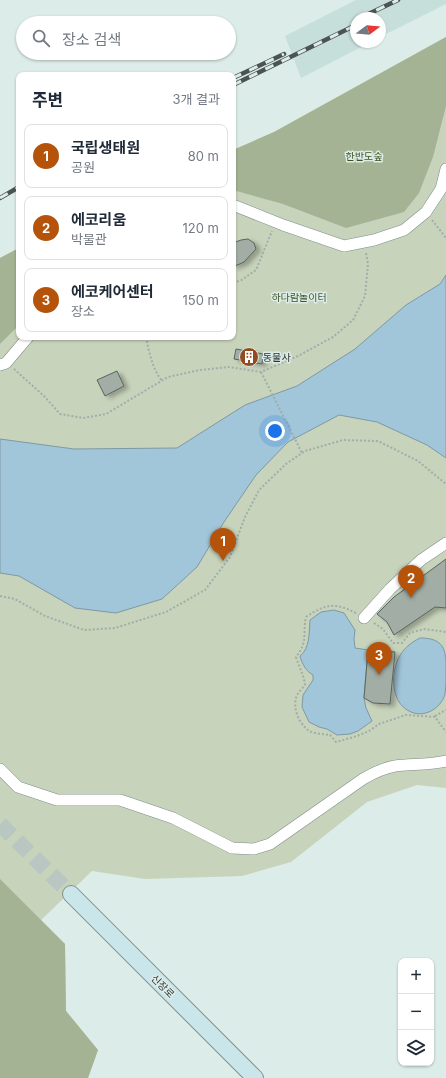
<!DOCTYPE html>
<html lang="ko">
<head>
<meta charset="utf-8">
<style>
	body { margin:0; font-family:Inter,"Noto Sans KR",sans-serif; background:#f2f2f3; color:#1f2937 }
	.controls { position:absolute; right:12px; bottom:12px; display:grid; overflow:hidden; border-radius:8px; box-shadow:0 1px 3px #0004 }
	.controls button { width:36px; height:36px; display:grid; place-items:center; padding:0; border:0; border-bottom:1px solid #e0e1e3; background:#fff; color:#1f2937; font:20px sans-serif }
	.compass { position:absolute; left:350px; top:12px; width:36px; height:36px; border-radius:50%; background:#fff; box-shadow:0 1px 3px #0004; rotate:74deg }
	.you { position:absolute; left:275px; top:431px; width:14px; height:14px; margin:-10px; border:3px solid #fff; border-radius:50%; background:#1a73e8; box-shadow:0 0 0 6px #1a73e833 }
	.badge { display:grid; place-items:center; width:26px; height:26px; border-radius:50%; background:#b45309; color:#fff; font-size:13px; font-weight:700 }
	.pin { position:absolute; translate:-50% -33px; filter:drop-shadow(0 1px 2px #0008) }
	.pin::after { content:''; position:absolute; top:21px; width:14px; height:12px; background:inherit; clip-path:polygon(0 0,100% 0,50% 100%) }
	.list { margin:0; padding:0; list-style:none }
	h2 { display:flex; justify-content:space-between; align-items:center; height:52px; margin:0; padding:0 16px; font-size:17px }
	h2 small { font-size:13px; font-weight:400; color:#747a83 }
	.list li { display:grid; grid-template-columns:26px 1fr auto; gap:12px; align-items:center; box-sizing:border-box; height:64px; margin:0 8px 8px; padding:0 8px; border:1px solid #e0e1e3; border-radius:8px }
	.list b { display:block; font-size:15px; white-space:nowrap }
	.list p { margin:0; font-size:13px; white-space:nowrap; color:#747a83 }
	.list em { font-size:13px; font-style:normal; color:#747a83 }
	.icon { flex:none; width:22px; height:22px; fill:none; stroke:currentColor; stroke-width:2; stroke-linecap:round; stroke-linejoin:round }
	.map { position:relative; flex:none; width:446px; height:1078px; overflow:hidden }
	.search { position:absolute; background:#fff; box-shadow:0 1px 3px #0004; left:16px; top:16px; width:220px; height:44px; display:flex; align-items:center; gap:10px; box-sizing:border-box; padding:0 14px; border-radius:22px; color:#747a83; font-size:15px }
	.panel { position:absolute; background:#fff; box-shadow:0 1px 3px #0004; left:16px; top:72px; width:220px; height:268px; border-radius:8px }
	.map>svg:first-child { display:block }
	.built { fill:#c7dfdb }
	.green { fill:#c8d3bb }
	.forest { fill:#a3b393 }
	.water { fill:#a1c5d9; stroke:#7e99a6 }
	.building { fill:#a1ada5; stroke:#59645c; filter:url(#shadow) }
	.lines { fill:none; stroke-linecap:round; stroke-linejoin:round }
	.secondary-tunnel { stroke:#b9c7c3; stroke-width:16; stroke-dasharray:16 8; stroke-linecap:butt }
	.street-casing { stroke:#7f8e8b; stroke-width:12 }
	.secondary-casing { stroke:#7f8e8b; stroke-width:18 }
	.path { stroke:#a0adaa; stroke-width:2; stroke-dasharray:2 2; stroke-linecap:butt }
	.street { stroke:#fff; stroke-width:11 }
	.secondary { stroke:#cae6ea; stroke-width:16 }
	.rail-casing { stroke:#4c5452; stroke-width:4.5 }
	.rail { stroke:#dcece8; stroke-width:3; stroke-dasharray:9; stroke-linecap:butt }
	.labels { text-anchor:middle; stroke-width:3; stroke-linejoin:round; paint-order:stroke }
	.park-label { font-size:10px; fill:#3e5322; stroke:#dcece8 }
	.poi-label { font-size:10px; fill:#2b3130; stroke:#dcece8; text-anchor:start }
	.street-label { font-size:10px; fill:#2b3130; stroke:#dcece8 }
</style>
</head>
<body>
<div class="map">
<svg width="446" height="1078" viewBox="0 0 446 1078">
	<defs>
		<filter id="shadow"><feDropShadow dx="4.5" dy="2.5" stdDeviation="2" flood-color="#0004"/></filter>
	</defs>
	<rect width="100%" height="100%" fill="#dcece8"/>
	<path class="built" d="M356,0H446V4L380,37V18H356V42H371L301,78L285,36Z"/>
	<path class="green" d="M446,37V788L417,785L367,802L291,862L242,876L145,879L92,871L41,920L65,944L66,1011L98,1050L88,1078H0V258L19,248V337H233V150L274,132Z"/>
	<path class="forest" d="M446,37V106L433,157L419,193L404,212L346,228L283,204L233,190V150L274,132Z
		M19,248V325L0,344V258Z
		M0,879L65,944L66,1011L98,1050L88,1078H0Z"/>
	<path class="water" d="M446,275V458L427,445L377,422L339,415L288,442L256,475L224,522L197,567L162,599L116,613L75,608L19,576L0,573V439L74,449L177,448L245,405L297,386L355,349L406,305L440,284Z
		M334,610L344,613L355,630L354,639L355,648L368,650L364,698L366,708L372,721L358,731L350,734L337,735L327,729L319,727L309,722L302,707L303,695L313,680V675C306,671 302,664 300,656C310,648 309,633 310,620L321,612Z
		M420,638C428,638 437,639 442,646C446,652 446,661 446,669C446,677 446,686 445,694C441,709 423,719 409,711C391,702 391,675 398,659C403,649 410,643 420,638Z"/>
	<path class="building" d="M248,239L254,243L256,249L244,262L233,267V243L241,240Z
		M236,349L263,354L262,364L234,359Z
		M117,371L124,386L105,396L97,380Z
		M446,559V608L435,607L394,635L387,622L377,614L394,597Z
		M368,650L395,652L390,704L373,703L364,698Z"/>
	<g class="lines">
		<path class="secondary-tunnel" d="M0,824L71,894"/>
		<g class="street-casing">
			<path id="street" d="M233,205L283,225L344,246L374,240L404,230L426,212L441,189L446,169
				M0,365L6,363L28,337
				M364,618L390,589L421,560L446,543
				M0,769L18,787L57,800H120L173,818L232,848L254,849L270,844L363,779C373,773 384,768 395,766C412,764 429,765 446,761"/>
		</g>
		<g class="secondary-casing">
			<path id="secondary" d="M71,894L255,1078"/>
		</g>
		<path class="path" d="M432,220L446,238
			M233,282L240,281L256,270L272,231
			M146,337C149,352 152,368 162,381
			M14,369L45,397L60,414L83,418L106,414L168,377L200,370L229,367L261,372L298,356L333,337L353,320L365,296L368,264L366,253
			M261,372L302,453
			M0,596L15,599L45,616L84,630L115,628L166,612L205,590L230,557L245,517L259,490L286,464L305,451L343,440L378,441L418,461L446,484
			M356,613C335,602 325,604 306,617C302,635 309,640 296,657C299,667 304,675 305,685C302,689 297,693 296,698C293,709 299,723 308,730C313,734 324,734 330,735L336,742L357,736L369,731L379,724L406,715L435,717L446,732
			M374,623L383,629L393,643H402L410,633L424,629L446,632
			M435,716L446,710"/>
		<use href="#street" class="street"/>
		<use href="#secondary" class="secondary"/>
		<g class="rail-casing">
			<path id="rail" d="M360,18L398,0
				M233,78L284,54
				M233,85L356,25
				M0,198L19,187"/>
		</g>
		<use href="#rail" class="rail"/>
	</g>
	<defs>
		<g id="building-disc" transform="scale(1)"><circle r="9.5" fill="#914c21" stroke="#dcece8"/><path d="M-4-6H4V6H1V3H-1V6H-4ZM-2.5-4.3h1.7v1.8h-1.7ZM.8-4.3h1.7v1.8H.8ZM-2.5-1h1.7V.8h-1.7ZM.8-1h1.7V.8H.8Z" fill="#fff"/></g>
	</defs>
	<g fill-rule="evenodd">
		<use href="#building-disc" x="249" y="357"/>
	</g>
	<g class="labels">
		<g class="park-label">
			<text x="364" y="160">한반도숲</text>
			<text x="299" y="301">하다람놀이터</text>
		</g>
		<g class="poi-label">
			<text x="263" y="361">동물사</text>
		</g>
		<g class="street-label">
			<text transform="translate(163 986) rotate(45)" y="4">신장로</text>
		</g>
	</g>
</svg>
<div class="controls">
<button>+</button>
<button>−</button>
<button><svg class="icon" aria-label="layers" viewBox="0 0 24 24"><path d="M12 4l9 5-9 5-9-5zM3 14l9 5 9-5"/></svg></button>
</div>
<svg class="compass" viewBox="-18 -18 36 36"><path d="M0-13l5 13h-10z" fill="#e53935"/><path d="M0 13l5-13h-10z" fill="#747a83"/></svg>
<div class="you"></div>
<div class="pin badge" style="left:223px;top:561px">1</div>
<div class="pin badge" style="left:411px;top:598px">2</div>
<div class="pin badge" style="left:379px;top:675px">3</div>
<div class="search"><svg class="icon" aria-label="search" viewBox="0 0 24 24"><circle cx="10" cy="10" r="6"/><path d="M15 15l6 6"/></svg>장소 검색</div>
<section class="panel">
<h2>주변<small>3개 결과</small></h2>
<ul class="list">
<li><span class="badge">1</span><div><b>국립생태원</b><p>공원</p></div><em>80 m</em></li>
<li><span class="badge">2</span><div><b>에코리움</b><p>박물관</p></div><em>120 m</em></li>
<li><span class="badge">3</span><div><b>에코케어센터</b><p>장소</p></div><em>150 m</em></li>
</ul>
</section>
</div>
</body>
</html>
